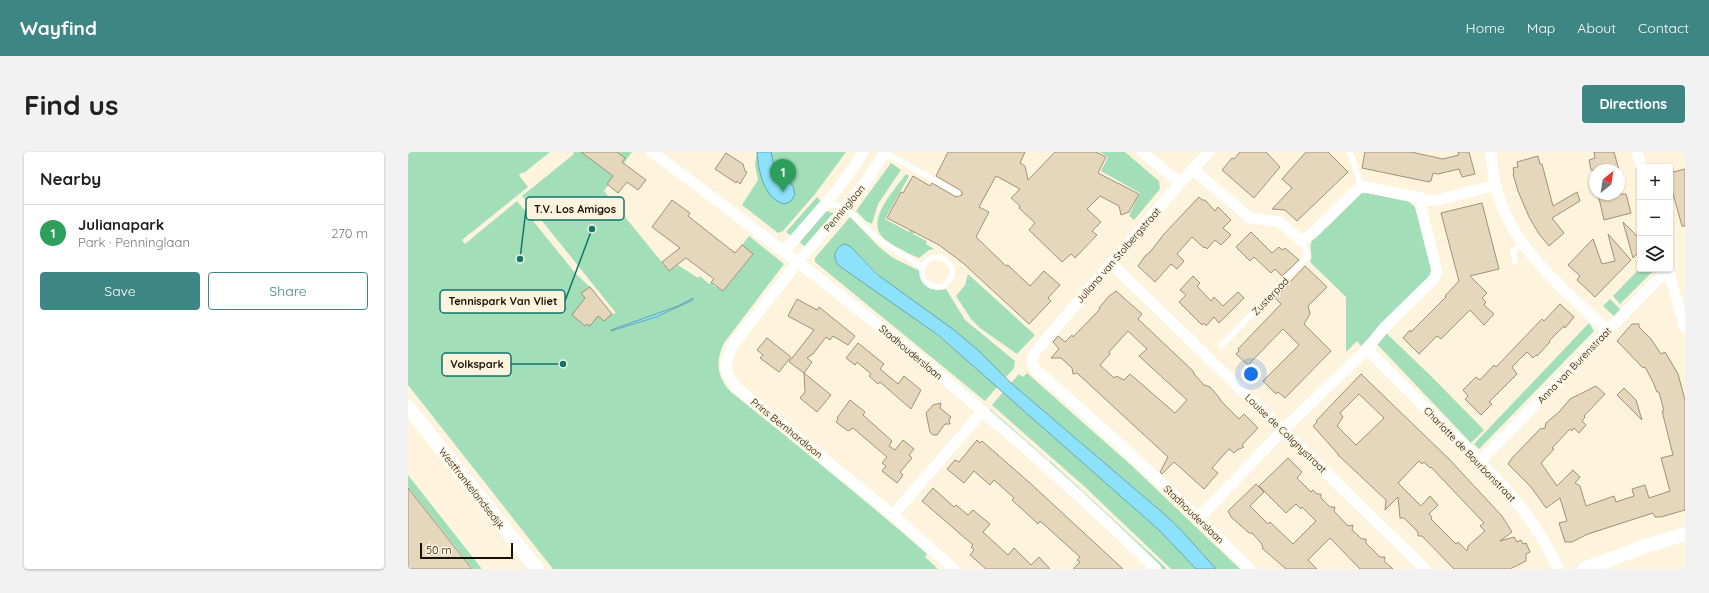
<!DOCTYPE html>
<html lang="en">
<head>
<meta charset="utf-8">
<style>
	body { margin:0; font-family:Quicksand,sans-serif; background:#f2f2f2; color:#222 }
	.controls { position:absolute; right:12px; top:12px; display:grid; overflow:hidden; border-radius:4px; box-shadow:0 1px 3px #0004 }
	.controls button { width:36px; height:36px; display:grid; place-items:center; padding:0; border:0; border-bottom:1px solid #e0e0e0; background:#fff; color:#222; font:20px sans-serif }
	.compass { position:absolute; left:1181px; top:12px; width:36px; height:36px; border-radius:50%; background:#fff; box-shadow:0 1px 3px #0004; rotate:30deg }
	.scale { position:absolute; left:12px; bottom:10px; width:93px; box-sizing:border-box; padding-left:4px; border:2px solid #161107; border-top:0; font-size:11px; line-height:14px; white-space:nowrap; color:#161107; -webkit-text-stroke:3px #fef3dc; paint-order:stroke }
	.you { position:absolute; left:843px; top:222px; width:14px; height:14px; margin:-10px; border:3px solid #fff; border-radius:50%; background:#1a73e8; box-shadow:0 0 0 6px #1a73e833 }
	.badge { display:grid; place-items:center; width:26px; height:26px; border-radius:50%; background:#3e8684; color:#fff; font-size:13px; font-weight:700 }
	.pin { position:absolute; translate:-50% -33px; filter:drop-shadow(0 1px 2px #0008) }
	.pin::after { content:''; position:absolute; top:21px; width:14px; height:12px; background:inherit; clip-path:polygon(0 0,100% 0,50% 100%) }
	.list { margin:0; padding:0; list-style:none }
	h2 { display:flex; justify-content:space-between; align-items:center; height:52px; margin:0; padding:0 16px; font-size:17px }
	h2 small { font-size:13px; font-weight:400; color:#767676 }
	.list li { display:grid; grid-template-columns:26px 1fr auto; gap:12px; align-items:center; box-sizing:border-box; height:56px; padding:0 16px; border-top:1px solid #e0e0e0 }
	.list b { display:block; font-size:15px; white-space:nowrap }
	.list p { margin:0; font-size:13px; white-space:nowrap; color:#767676 }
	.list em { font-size:13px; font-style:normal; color:#767676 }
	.actions { display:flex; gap:8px; padding:12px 16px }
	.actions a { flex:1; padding:9px 0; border:1px solid #3e8684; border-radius:4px; text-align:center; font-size:14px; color:#3e8684 }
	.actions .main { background:#3e8684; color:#fff }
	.icon { flex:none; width:22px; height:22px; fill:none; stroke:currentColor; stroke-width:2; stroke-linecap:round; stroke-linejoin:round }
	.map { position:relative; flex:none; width:1277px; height:417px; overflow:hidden; border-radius:4px }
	header { display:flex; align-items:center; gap:24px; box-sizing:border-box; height:56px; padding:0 20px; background:#3e8684; color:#fff }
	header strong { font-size:19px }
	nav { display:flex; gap:22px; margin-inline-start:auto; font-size:14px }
	.intro { display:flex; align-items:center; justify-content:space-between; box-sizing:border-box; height:96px; padding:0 24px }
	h1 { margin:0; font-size:28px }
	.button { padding:10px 18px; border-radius:4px; background:#3e8684; color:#fff; font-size:14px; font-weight:700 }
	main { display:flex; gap:24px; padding:0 24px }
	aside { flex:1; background:#fff; border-radius:4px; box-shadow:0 1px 3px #0004 }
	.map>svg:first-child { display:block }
	.green { fill:#a2dfb9 }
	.water { fill:#8ce2fa; stroke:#69a3b1 }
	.building { fill:#e5d7bb; stroke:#9e9177; fill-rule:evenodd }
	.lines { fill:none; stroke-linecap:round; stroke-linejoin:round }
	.service { stroke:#fff; stroke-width:5.5 }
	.minor { stroke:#fff; stroke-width:11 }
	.tertiary { stroke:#fff; stroke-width:14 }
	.labels { text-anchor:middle; stroke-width:3; stroke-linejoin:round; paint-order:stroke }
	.street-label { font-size:10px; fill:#161107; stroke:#fef3dc }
	.leader { fill:none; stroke:#0f766e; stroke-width:1.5 }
	.callout-dot { fill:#0f766e; stroke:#fef3dc; stroke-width:1.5 }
	.callout { fill:#fef3dc; stroke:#0f766e; stroke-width:1.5 }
	.callout-label { font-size:11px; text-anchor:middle; font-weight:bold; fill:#161107 }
</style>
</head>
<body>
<header>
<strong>Wayfind</strong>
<nav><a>Home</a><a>Map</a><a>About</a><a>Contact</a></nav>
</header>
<div class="intro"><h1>Find us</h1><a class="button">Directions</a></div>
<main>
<aside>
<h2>Nearby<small></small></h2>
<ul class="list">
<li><span class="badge" style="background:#2e9e5b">1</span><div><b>Julianapark</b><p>Park · Penninglaan</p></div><em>270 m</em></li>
</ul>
<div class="actions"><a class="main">Save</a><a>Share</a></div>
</aside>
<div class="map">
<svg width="1277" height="417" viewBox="0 0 1277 417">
	<rect width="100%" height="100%" fill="#fef3dc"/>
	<path class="green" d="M0,0H142L116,21L115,20L111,23L120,35L54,88L57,92L109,49L168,122L182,135L204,162L208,161L114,44L166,2L165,0H224L196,39L261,119L270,113L290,126L292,124L301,132L303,130L307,135L308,134L315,139L345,102L334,93L341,84L376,112L316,191C307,209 309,226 323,240C389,293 455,346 519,402L517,405L530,417H145L0,233Z
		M349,0H438L407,42L375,79L370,81L334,53L350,28L347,13Z
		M692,0H717L751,29L752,37L726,68L721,64L732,41L693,19L700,5Z
		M483,11L493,18L470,52L464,72L458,69L448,59Z
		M498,22L501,24L477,67L501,80L507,69L511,70L505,82L519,89L518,92L526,97L521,98L511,106C501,102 477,90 472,82C461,64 488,36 498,22Z
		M954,40L1000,49L1007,55L1024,116L1021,125L953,194L949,189L938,200V145L902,110C906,103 900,96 904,89L950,41Z
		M409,45L413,49L383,84L378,80Z
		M418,59L425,61V64L398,96L392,90Z
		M442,65L471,95L485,106L512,119C512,133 524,141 538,137L557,168L607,209L606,216L598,225L546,178L476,128L442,94L430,113L517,173L590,234L577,249L407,110V106Z
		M1232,116L1247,117L1212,152L1205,144Z
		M560,122L627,183L609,202L572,176L563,167L548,144L557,133Z
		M1202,147L1212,157L1206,164L1195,154Z
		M1181,171L1186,179L1071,297L1066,292Z
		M977,180L1023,224L1076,278L1063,291L967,190Z
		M619,221L724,314L832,417H808L773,378L755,361L603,231L611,222L615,225Z
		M595,240L752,379L788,417H763L677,335L584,253Z
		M582,257L640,308L639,309L581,258Z
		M642,309L759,417H754L640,311Z
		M0,323L74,417H65L0,335Z"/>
	<path class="water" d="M349,0H363L366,15L385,34L387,43L382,50L376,52C356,47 350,18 349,0Z
		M436,92L442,94L470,123L546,178L571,199L603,231L755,361L773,378L808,417H788L752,379L530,183L430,113C424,104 427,96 436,92Z
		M285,146V148L248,165L203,179V178L270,154Z"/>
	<path class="building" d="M173,0H209L217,6L214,10L238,28L230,38L219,30L210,41L199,32L205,24Z
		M540,0H617L612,11L617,14L620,28L647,0H688L698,5L690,21L731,42L721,60L713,63L711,54L692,44L679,57L693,70L684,79L689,83L667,106L663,102L654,110L621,78L627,71L611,56L612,54L603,46L612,37L588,24L571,55L581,60L568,85L598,114L600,113L622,134L636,119L652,133L640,146L643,149L621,172L555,111L531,93L479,66L493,40L495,41L505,24L522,34L524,31L548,45L554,43V41L552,38L528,24Z
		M832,0H858L872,15L846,46L814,18L824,6L826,7Z
		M898,0H920L940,20L889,69L877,58L864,57L884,36L874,27Z
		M957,0H1003L1035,7L1051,3L1050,0H1061L1067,22L1054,25L1051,17L1030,22L1025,21L1023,29H1021V30L954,16Z
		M1186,0H1206L1211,18H1183L1181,8L1187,6Z
		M318,1L335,12L337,19L339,20L332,32L329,29L328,31L307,17Z
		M1130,4L1132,12H1134L1145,54L1169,40L1172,49L1144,66L1156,81L1141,94L1131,82L1121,65L1110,39L1105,22H1106L1105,16L1110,15L1109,10Z
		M1277,17V74H1274L1262,31V21Z
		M1190,42H1218L1223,61L1196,68Z
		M791,45L794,48H797L807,59L810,55L823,68L815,76L823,83L813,93L807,88L799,97L797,95L796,96L784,85L769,102L776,109L769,117L763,112L747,130L730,114L737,104L742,100L756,82Z
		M264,48L282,61L280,64L327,101L334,93L345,102L315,139L303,130L306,127L278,106L261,119L254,110L272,96L244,75Z
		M1074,51L1091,117L1062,124L1079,141L1074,146L1078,150L1076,153L1086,162L1076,173L1062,158L1033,187L1029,184L1011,202L995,186L1002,178L1003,180L1038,145L1037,144L1051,129L1033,61Z
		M1215,70L1232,87V99L1225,106Z
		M843,80L864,101L871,95L874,98L877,96L891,108L874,124L867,117L863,121L846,105L842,109L828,95Z
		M1200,82L1223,108L1187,145L1169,128L1172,124L1160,113L1185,87L1194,112L1207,109Z
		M897,114L919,135L900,154L902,162L896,172L923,199L877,246L870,240L868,242L855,229L891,193L875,177L840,213L828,202L831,199L830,197L873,152L867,146Z
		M785,124L792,131L789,134L803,149L806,145L815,154L830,140L836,146L811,171L806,165L798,174L796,171L794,173L771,150L778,143L772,138Z
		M182,135L204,162L196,169L190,164L182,174L179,172L177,174L164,163L177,146L173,141Z
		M708,139L734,162L730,167L785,219L787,223L796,233L802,235L810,244L813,249L831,267L836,262L850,276L834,293L836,295L829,298L826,301L821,297L804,316L810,321L796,337L766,310L754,322L752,320L760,305L669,221L665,222L664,216L653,206H643L651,197L645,190L650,184L657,190L664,183L665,185L692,157L691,156L701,144ZM720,179L739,197L731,204L779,248L767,261L722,222L716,228L708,224L706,226L692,213L702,202L701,200Z
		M389,147L409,158L411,155L447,184L440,193L425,184L422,188L418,185L405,202L399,206L404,210L396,221L381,210L406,178L380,164Z
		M1152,152L1166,165L1157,176L1156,174L1141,189L1142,190L1129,204L1128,203L1125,206L1119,200L1104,215L1109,222L1081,250L1084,252L1073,263L1057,247L1060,244L1055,238L1068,225L1072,228L1086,213L1088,215L1134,167L1136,169Z
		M1224,172H1231V175L1243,187L1253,202L1257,200L1270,222L1277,248V358L1253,365H1247L1245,361L1180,382L1164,390H1157L1151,371L1159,369L1152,346L1138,356L1123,335L1100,312L1104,306L1132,277L1137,276L1138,271L1151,260L1162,247L1188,234L1197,242L1176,264L1177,265L1174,269L1178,273L1171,281L1166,276L1164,279L1162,277L1144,296L1146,297L1133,311L1149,334L1165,318L1172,325L1167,331L1172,334L1178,354L1206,344L1208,350L1226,344L1224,337L1237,333L1241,346L1262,339L1253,306L1265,303L1254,259H1256L1251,240H1249L1245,230L1237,215L1235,216L1209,189Z
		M359,186L383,205L371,220L352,206L355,203L349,198Z
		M450,191L476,212L472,217L490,232L496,224L513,238L503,257L472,230L470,232L461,224L463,222L449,210L447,213L438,206Z
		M396,221L423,243L409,260L392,246L397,240Z
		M953,222L1041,307L1094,364L1104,380L1092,389L1106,385L1109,390L1113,388L1115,392L1118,391L1122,400L1118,402V409L1102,417H1046L1014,384H1010V380L996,366H992L990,345L977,358L978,348L930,303V302L905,274L909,270L908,269ZM951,242L976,266L948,293L929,274L935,265L932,261ZM1011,309L1014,312L1016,310L1022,316L1023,315L1076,371L1072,374L1077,379L1060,394L1059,399L1050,390L1048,392L1023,367L1024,365L1021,362L1030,353L1022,344L1013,354L990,331Z
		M1216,236L1228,248L1234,268L1209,243Z
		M442,248L457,260L455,263L484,289L481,294L487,298L495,288L506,297L501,303L504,306L492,320L495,323L489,331L474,319L478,314L474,311L479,305L445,276L440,279L428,270L430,267L429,266Z
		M533,251L532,256L543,265L541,268L542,272H537L529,283H525L522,280L518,261L525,253Z
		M569,288L572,291L574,289L622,331L715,417H665L672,410L669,408L672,405L632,369L630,372L604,348L606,346L586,328L582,333L566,319L556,331L539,317L547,308L551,310Z
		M880,306L894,320L889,326L903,340L905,338L909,342H913V346L922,355H927L926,359L940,374L945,373L944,378L954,387H958V391L972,405H977L976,409L985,417H952L922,386L900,408L909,417H878L854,396L855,395L853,391L844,381H841L823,365L820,359L848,332L856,340L842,354L860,372L862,370L885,392L908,369L894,355L893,357L888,352L878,361L851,334Z
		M0,336L64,417H0Z
		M525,336L546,355L548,353L560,363L565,358L582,372L575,380L600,403L606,396L623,413L631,405L642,417H578L562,403L566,398L563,395L565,393L514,349Z"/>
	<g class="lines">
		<path class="service" d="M475,0L550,41
			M942,0L953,34
			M419,51L437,56L472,89L515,115
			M514 120a15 15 0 1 1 30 0a15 15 0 1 1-30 0Z
			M1107,110L1105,99L1114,91
			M813,194L899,105L898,97L893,89"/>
		<path class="minor" d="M244,0C419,130 592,264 748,417
			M477,0L460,27L437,56L390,110L324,194L318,213L319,222L329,236L485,363L546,417
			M734,0L772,31
			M801,0L772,31L627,200L623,209L628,218C702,282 773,348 842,417
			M1083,0C1085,81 1146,128 1200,179
			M1229,0L1233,15
			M786,18L842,66L872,70L893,89L906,80L953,34L1026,49L1088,33
			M376,99C404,67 434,36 455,0
			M704,112L1017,417
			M1260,117L1277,176
			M959,197C987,225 1015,253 1043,281C1084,321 1127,363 1150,417
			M1072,309L1260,117
			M485,363L575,259
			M791,366L875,278L959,197L976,176L1026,127L1029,119L1013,56L1015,48"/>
		<path class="tertiary" d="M0,255L129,417
			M1176,417L1241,393L1277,382"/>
	</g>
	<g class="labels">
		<g class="street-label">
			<text transform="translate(436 56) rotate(-50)" y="4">Penninglaan</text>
			<text transform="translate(710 103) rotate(-49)" y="4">Juliana van Stolbergstraat</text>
			<text transform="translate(862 144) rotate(-46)" y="4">Zusterpad</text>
			<text transform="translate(503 200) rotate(40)" y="4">Stadhouderslaan</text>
			<text transform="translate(1166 213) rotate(-46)" y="4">Anna van Burenstraat</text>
			<text transform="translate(379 276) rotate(39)" y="4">Prins Bernhardlaan</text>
			<text transform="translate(878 281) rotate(44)" y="4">Louise de Colignystraat</text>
			<text transform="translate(1062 302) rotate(46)" y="4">Charlotte de Bourbonstraat</text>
			<text transform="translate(64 336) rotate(52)" y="4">Westfrankelandsedijk</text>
			<text transform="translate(786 362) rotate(44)" y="4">Stadhouderslaan</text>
		</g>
	</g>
	<path class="leader" d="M112 107L118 57M184 77L157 149M155 212L103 212"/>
	<g class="callout-dot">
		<circle cx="112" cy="107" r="4"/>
		<circle cx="184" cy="77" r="4"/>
		<circle cx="155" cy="212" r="4"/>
	</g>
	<g class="callout">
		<rect x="118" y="45" width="98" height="23" rx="4"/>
		<rect x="32" y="138" width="125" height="23" rx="4"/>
		<rect x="34" y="201" width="69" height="23" rx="4"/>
	</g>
	<g class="callout-label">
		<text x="167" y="61">T.V. Los Amigos</text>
		<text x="95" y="153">Tennispark Van Vliet</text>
		<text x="69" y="216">Volkspark</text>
	</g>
</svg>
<div class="controls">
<button>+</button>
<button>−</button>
<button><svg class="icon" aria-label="layers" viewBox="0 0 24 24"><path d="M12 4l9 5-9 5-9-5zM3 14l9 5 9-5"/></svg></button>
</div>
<svg class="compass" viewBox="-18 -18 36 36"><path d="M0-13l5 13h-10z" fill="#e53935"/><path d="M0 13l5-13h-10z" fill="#767676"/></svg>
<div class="scale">50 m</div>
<div class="you"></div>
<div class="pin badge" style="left:375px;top:40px;background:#2e9e5b">1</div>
</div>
</main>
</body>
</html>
